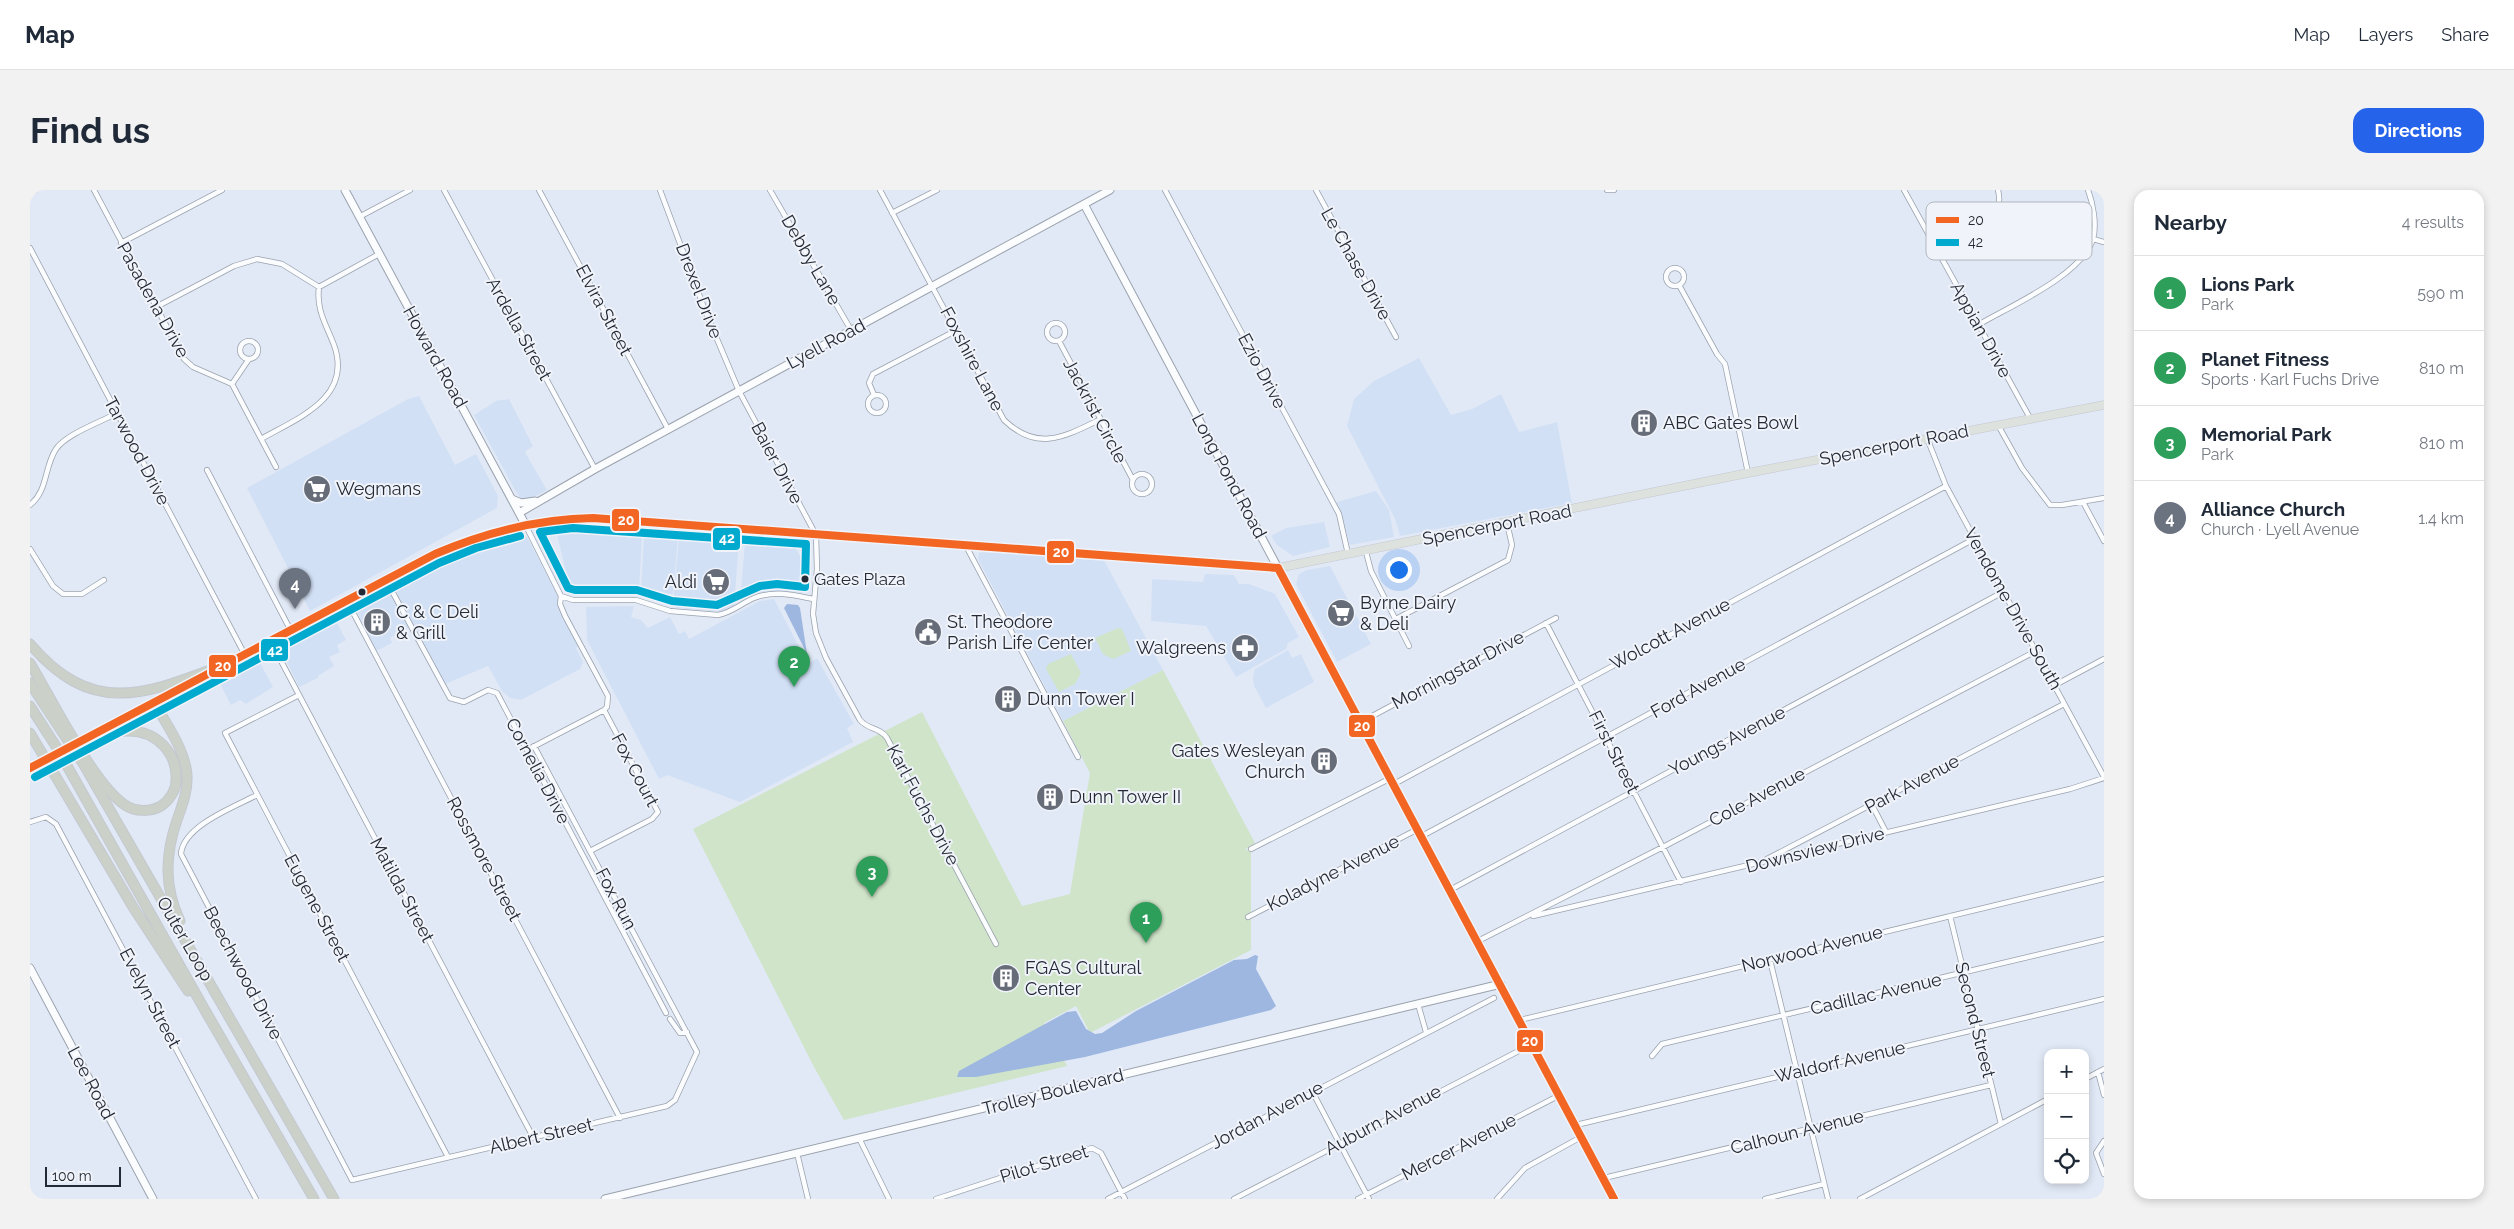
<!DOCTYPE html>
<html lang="en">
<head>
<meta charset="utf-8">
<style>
	body { margin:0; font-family:Raleway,sans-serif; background:#f2f2f3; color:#1f2937 }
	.controls { position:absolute; right:15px; bottom:15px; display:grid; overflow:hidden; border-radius:10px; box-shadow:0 2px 8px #0003 }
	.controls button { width:45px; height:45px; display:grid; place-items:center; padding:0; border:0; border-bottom:1px solid #e0e1e3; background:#fff; color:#1f2937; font:25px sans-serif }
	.scale { position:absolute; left:15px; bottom:12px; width:76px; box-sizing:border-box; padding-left:5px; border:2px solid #232a35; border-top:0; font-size:14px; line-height:18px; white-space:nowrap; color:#232a35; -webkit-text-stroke:4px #f0f3f9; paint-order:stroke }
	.you { position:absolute; left:1368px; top:379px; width:18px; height:18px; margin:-12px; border:4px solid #fff; border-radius:50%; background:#1a73e8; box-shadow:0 0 0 8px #1a73e833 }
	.badge { display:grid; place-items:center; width:32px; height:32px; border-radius:50%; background:#2563eb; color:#fff; font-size:16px; font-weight:700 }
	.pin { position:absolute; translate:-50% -41px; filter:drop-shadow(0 1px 2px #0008) }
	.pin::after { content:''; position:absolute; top:26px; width:18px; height:15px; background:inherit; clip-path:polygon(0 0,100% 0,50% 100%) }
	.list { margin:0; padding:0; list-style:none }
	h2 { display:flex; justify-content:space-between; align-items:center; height:65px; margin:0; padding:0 20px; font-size:21px }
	h2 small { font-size:16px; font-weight:400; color:#747a83 }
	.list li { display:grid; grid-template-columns:32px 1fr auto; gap:15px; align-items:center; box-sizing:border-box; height:75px; padding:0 20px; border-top:1px solid #e0e1e3 }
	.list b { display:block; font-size:19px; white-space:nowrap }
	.list p { margin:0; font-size:16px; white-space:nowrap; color:#747a83 }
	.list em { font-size:16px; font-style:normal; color:#747a83 }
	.icon { flex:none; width:28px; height:28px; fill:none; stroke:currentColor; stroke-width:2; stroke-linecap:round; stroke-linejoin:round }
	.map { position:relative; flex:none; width:2074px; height:1009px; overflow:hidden; border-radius:15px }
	header { display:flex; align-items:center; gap:30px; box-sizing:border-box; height:70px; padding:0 25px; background:#fff; border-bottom:1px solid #e0e1e3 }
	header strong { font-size:24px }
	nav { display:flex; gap:28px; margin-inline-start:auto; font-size:18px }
	.intro { display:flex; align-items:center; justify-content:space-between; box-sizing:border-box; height:120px; padding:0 30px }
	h1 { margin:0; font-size:35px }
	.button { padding:12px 22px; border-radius:15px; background:#2563eb; color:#fff; font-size:18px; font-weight:700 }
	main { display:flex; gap:30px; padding:0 30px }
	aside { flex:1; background:#fff; border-radius:15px; box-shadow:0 2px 8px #0003 }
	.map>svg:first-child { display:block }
	.built { fill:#d2e0f5 }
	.green { fill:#cfe4c9 }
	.water { fill:#9db7e1 }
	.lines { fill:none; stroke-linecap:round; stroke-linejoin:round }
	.street-casing { stroke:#9ba2ad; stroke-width:6 }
	.secondary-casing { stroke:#9ba2ad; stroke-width:9 }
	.primary-casing { stroke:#c4c8cf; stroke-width:9 }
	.highway-casing { stroke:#c4c8cf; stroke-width:11 }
	.street { stroke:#fafcfe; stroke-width:4.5 }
	.secondary { stroke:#fafcfe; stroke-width:7 }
	.primary { stroke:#dee2de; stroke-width:8 }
	.highway { stroke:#cbd1c9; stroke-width:9 }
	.primary-bridge-casing { stroke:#c4c8cf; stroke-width:9; stroke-linecap:butt }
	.primary-bridge { stroke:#dee2de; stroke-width:8 }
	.bus-1-casing { stroke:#f0f3f9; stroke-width:11 }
	.bus-2-casing { stroke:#f0f3f9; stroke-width:11 }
	.bus-1 { stroke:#f26522; stroke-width:8 }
	.bus-2 { stroke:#00a9ce; stroke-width:8 }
	.bus-dot { fill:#232a35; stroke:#f0f3f9; stroke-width:2 }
	.labels { text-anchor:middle; stroke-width:4; stroke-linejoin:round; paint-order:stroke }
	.bus-label { font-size:17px; fill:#232a35; stroke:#f0f3f9; text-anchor:start }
	.street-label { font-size:18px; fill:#232a35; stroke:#f0f3f9 }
	.poi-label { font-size:18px; fill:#232a35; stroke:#f0f3f9; text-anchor:start }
	.key { fill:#f0f3f9; stroke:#b2b7be; stroke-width:1 }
	.key-label { font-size:14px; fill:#232a35 }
	.line-badge { stroke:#f0f3f9; stroke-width:2 }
	.badge-label { font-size:14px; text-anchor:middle; font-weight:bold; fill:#fff }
</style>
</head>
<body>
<header>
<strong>Map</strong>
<nav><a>Map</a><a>Layers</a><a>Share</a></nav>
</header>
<div class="intro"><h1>Find us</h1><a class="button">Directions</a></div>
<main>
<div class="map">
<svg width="2074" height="1009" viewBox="0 0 2074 1009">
	<rect width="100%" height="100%" fill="#e1e9f6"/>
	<path class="built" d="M1389,168L1421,225L1442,219L1471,204L1489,242L1527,232L1542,313L1370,346L1365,329L1317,236L1324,209L1344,191Z
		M389,206L425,275L446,264L468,306L467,318L280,421L217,298L378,209Z
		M479,209L503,256L495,262L517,300L498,310L491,309L485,300L444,225L466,211Z
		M1346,301L1359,320L1364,347L1320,355L1307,312Z
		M1294,332L1300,357L1263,366L1247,355L1241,346L1256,338Z
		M585,343L612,345L609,402L588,400L579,403L541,404L527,344Z
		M490,344L497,347L553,453L546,458L553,472L550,479L491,510L480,508L472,501L458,476L415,494L368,406L365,394L430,361Z
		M614,345L648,347L643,404L611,402Z
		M649,348L709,351L704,416L692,422L646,418L643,413Z
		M715,352L765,357L773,371H778L773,403L739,401L725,405L710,413Z
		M952,362L1074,370L1133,480L1033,531L948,369L949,363Z
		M1300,376L1341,454L1307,472L1266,394L1269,384L1277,380Z
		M1175,384L1204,385L1209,394H1219L1245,404L1269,447L1258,453L1256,459L1206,487L1176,436L1121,431L1122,389L1173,392Z
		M353,399L358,400L379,437L360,448L362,453L346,461L325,417L328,412Z
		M744,409L778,474L787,468L824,534L817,538L823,552L710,612L637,585L629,589L557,450L556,417L604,416L601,427L611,430L618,438L640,427L649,444L655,441L659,449L730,411Z
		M305,429L316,450L307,455L310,462L299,467L304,476L288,486V488L269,497L250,458Z
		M1258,460L1262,468L1271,464L1284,492L1236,518L1224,496L1223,487L1225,479Z
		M228,469L243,497L216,514L210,510L201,515L188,490Z"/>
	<path class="green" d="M1088,438L1092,439L1101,461L1083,469L1073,464L1065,448Z
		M1041,464L1051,483L1045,494L1029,502L1016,479L1018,474Z
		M1133,480L1225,653L1214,660L1221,659V760L1060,843L1046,816L1014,833L1037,876L814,930L784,877L663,639L892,522L992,716L1040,704L1060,583L1033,531Z"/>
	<path class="water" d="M757,414L768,415L770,418L777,464L754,418Z
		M1225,765L1228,766L1226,779L1246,816L1241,820L1055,867L946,887H927L929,881L1037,822L1046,821L1056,839L1065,844L1072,843L1106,821L1204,770L1217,769Z"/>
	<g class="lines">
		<g class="street-casing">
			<path id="street" d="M64,0L154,169L163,177L202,194L246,277
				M414,0L565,279
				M509,0L638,239
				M630,0L676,123L709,201L786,345L787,379L783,424L786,443L796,468L830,530C838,540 850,537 857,548L966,754
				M740,0L821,140
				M850,0L974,230C1007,262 1034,247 1069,230
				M1135,0L1309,324L1318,364
				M1286,0L1366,147
				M1577,0H1584
				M1874,0L2000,228
				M0,3L5,0
				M862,23L907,0
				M329,27L380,0
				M2063,49L2074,52
				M91,53L192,0
				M0,58L215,465
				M1909,64C1934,50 1977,36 1968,0
				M1636 87a9 9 0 1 1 18 0a9 9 0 1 1-18 0Z
				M1649,95L1687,164L1695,174L1718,283
				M126,117L204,76L227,69L252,74L289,97L349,64
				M1017 142a9 9 0 1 1 18 0a9 9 0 1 1-18 0Z
				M1948,135C1980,116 2051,86 2063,49C2067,35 2063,13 2058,0
				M210 160a9 9 0 1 1 18 0a9 9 0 1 1-18 0Z
				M1029,151L1103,290
				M202,194L219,169
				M838 214a9 9 0 1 1 18 0a9 9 0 1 1-18 0Z
				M844,205L839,193L843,184L927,140
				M1968,235L1992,278L2020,315H2032L2074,308
				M1897,248L1916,296L2074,587
				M231,249C268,228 323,208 304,155C296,134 286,120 289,97
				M177,280L261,441
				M1102 294a10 10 0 1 1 20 0a10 10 0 1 1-20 0Z
				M2053,312L2074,351
				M0,315C18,301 14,277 26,259C36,244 71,232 87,223
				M495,334L531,406L530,414L535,426L578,506L577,517L574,520L497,560
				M936,356L1048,567
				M0,359L23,396L33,404H52L74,390
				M1336,362L1341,381L1379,456
				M356,390L420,508L434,512L458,500L467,503L636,823
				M531,406L543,410H606L640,421L688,425C701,423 712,413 724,408C744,400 763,405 783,409
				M317,411L590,928
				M1366,429L1478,370L1482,355L1477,333
				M1516,433L1651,692
				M241,452L503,947
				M2025,495L2074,469
				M269,505L195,543L418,967
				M1331,532L1526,428
				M1364,594L1916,296
				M227,605C204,617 153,636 151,664L322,990L637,916L645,910L667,862L504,556
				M1842,615L1856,642
				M0,632L16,627L26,634L226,1009
				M1392,646L1944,349
				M1221,659L1361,588
				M560,661L622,629L628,622L574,520
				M1737,669L2034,514
				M1420,700L1973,402
				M1503,726L2040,599L2074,588
				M1920,726L1971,934
				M1218,727L1388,639
				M1448,751L1633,657L2006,461
				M1740,770L1798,1009
				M1388,814L1396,842
				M640,829L650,843L657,842
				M1490,830L2074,689
				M1622,866L1632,854L2074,749
				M2068,882L2074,905
				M2055,889L2074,879
				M1282,901L1339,1009
				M1546,935L2074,809
				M829,948L859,1009
				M2074,951L2066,963L2074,984
				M767,963L778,1009
				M1574,988L1961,895
				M906,1009L1062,958L1071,963L1095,1009
				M1078,1009L1464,808
				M1204,1009L1502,854
				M1328,1009L1530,905
				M1467,1009L1495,978L1551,947
				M1735,1009L1794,994
				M1830,1009L2018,909"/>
		</g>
		<g class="secondary-casing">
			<path id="secondary" d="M315,0L495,334
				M1054,14L1584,1009
				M482,309L491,313L505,311
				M489,323L565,279L1080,0
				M0,778L123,1009
				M575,1009L1471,794"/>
		</g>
		<g class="primary-casing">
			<path id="primary" d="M202,472C248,448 294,423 340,399C411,361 480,326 563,328L1248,378L1718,283L2074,215
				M66,543L178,484"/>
		</g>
		<g class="highway-casing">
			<path id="highway" d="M0,454C67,533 124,500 207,470
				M0,473C21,508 64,595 95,615C105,622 121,622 131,616C139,611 146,600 146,591C148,563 126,540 97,541C86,541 74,543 63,545
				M0,493L54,575L304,1009
				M124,512C136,534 155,559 157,585C158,601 152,616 147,630C135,665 134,697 150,731
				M0,516L27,558L176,822L284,1009
				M0,543L103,717L158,801"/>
		</g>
		<use href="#street" class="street"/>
		<use href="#secondary" class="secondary"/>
		<use href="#primary" class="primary"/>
		<use href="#highway" class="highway"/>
		<g class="primary-bridge-casing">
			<path id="primary-bridge" d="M6,574L63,545"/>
		</g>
		<use href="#primary-bridge" class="primary-bridge"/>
		<g class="bus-1-casing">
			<path id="bus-1" d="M1248,378L1584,1009
				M0,578L405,364C456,342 507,329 563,328L1248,378"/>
		</g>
		<g class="bus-2-casing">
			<path id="bus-2" d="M543,338L776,354L775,397L747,394L730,396L687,415L642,411L607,400H545L538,398L510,342Z
				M5,587L409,373L446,358L490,346"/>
		</g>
		<use href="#bus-1" class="bus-1"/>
		<use href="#bus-2" class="bus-2"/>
	</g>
	<defs>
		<g id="building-disc" transform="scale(1.4375)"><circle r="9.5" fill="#666d79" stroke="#f0f3f9"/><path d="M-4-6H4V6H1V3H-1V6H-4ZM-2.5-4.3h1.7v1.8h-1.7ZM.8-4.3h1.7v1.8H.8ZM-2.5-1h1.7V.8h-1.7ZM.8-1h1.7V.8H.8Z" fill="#fff"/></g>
		<g id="supermarket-disc" transform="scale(1.4375)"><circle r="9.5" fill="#666d79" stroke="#f0f3f9"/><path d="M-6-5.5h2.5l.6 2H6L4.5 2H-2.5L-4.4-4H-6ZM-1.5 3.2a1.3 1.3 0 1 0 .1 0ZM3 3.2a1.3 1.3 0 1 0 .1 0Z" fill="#fff"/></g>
		<g id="civic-disc" transform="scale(1.4375)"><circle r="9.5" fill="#666d79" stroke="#f0f3f9"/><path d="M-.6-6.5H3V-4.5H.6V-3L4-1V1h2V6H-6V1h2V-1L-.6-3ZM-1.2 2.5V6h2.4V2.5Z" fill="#fff"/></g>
		<g id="pharmacy-disc" transform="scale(1.4375)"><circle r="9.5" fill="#666d79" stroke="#f0f3f9"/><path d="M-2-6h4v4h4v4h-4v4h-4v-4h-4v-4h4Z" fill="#fff"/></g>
	</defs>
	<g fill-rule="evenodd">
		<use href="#building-disc" x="1614" y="233"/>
		<use href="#supermarket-disc" x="287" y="299"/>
		<use href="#supermarket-disc" x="686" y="392"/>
		<use href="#supermarket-disc" x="1311" y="423"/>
		<use href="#building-disc" x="347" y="432"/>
		<use href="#civic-disc" x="898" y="442"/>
		<use href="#pharmacy-disc" x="1215" y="458"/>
		<use href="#building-disc" x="978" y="509"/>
		<use href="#building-disc" x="1294" y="571"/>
		<use href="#building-disc" x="1020" y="607"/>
		<use href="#building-disc" x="976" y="788"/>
	</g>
	<g class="bus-dot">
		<circle cx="775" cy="389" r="4.5"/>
		<circle cx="332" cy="402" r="4.5"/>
	</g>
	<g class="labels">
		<g class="bus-label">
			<text x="784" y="395">Gates Plaza</text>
		</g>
		<g class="street-label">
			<text transform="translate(781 70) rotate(60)" y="6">Debby Lane</text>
			<text transform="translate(1326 74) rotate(61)" y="6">Le Chase Drive</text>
			<text transform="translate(669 101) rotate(69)" y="6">Drexel Drive</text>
			<text transform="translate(123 110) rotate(61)" y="6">Pasadena Drive</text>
			<text transform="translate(574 120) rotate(62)" y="6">Elvira Street</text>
			<text transform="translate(489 139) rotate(61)" y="6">Ardella Street</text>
			<text transform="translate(1951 140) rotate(61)" y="6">Appian Drive</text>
			<text transform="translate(796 154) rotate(-28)" y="6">Lyell Road</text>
			<text transform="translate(405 167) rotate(61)" y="6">Howard Road</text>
			<text transform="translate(942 169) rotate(62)" y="6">Foxshire Lane</text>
			<text transform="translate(1232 181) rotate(62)" y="6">Ezio Drive</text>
			<text transform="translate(1065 221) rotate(62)" y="6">Jackrist Circle</text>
			<text transform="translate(1864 255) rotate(-11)" y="6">Spencerport Road</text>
			<text transform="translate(107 261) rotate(62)" y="6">Tarwood Drive</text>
			<text transform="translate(747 273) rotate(62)" y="6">Baier Drive</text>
			<text transform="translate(1199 286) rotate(62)" y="6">Long Pond Road</text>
			<text transform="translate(1467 335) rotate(-11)" y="6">Spencerport Road</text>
			<text transform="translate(1983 419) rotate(61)" y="6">Vendome Drive South</text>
			<text transform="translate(1640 444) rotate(-28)" y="6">Wolcott Avenue</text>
			<text transform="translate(1428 480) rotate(-28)" y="6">Morningstar Drive</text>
			<text transform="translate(1668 498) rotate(-29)" y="6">Ford Avenue</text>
			<text transform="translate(1697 551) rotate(-28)" y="6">Youngs Avenue</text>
			<text transform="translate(1584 562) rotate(63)" y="6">First Street</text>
			<text transform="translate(605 580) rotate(62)" y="6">Fox Court</text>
			<text transform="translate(508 581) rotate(62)" y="6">Cornelia Drive</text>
			<text transform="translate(1882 594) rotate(-28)" y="6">Park Avenue</text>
			<text transform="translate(1727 607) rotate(-28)" y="6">Cole Avenue</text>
			<text transform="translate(893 615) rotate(62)" y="6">Karl Fuchs Drive</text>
			<text transform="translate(1785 660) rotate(-14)" y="6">Downsview Drive</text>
			<text transform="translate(454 669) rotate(62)" y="6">Rossmore Street</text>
			<text transform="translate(1303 683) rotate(-27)" y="6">Koladyne Avenue</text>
			<text transform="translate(372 700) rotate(62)" y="6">Matilda Street</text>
			<text transform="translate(586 709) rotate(62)" y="6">Fox Run</text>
			<text transform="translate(287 718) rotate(62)" y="6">Eugene Street</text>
			<text transform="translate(155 749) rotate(60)" y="6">Outer Loop</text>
			<text transform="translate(1782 759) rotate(-14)" y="6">Norwood Avenue</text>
			<text transform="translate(213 783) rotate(62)" y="6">Beechwood Drive</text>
			<text transform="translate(1846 804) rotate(-13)" y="6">Cadillac Avenue</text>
			<text transform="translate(120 808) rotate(62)" y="6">Evelyn Street</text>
			<text transform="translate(1945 830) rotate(76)" y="6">Second Street</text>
			<text transform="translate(1810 872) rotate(-13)" y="6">Waldorf Avenue</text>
			<text transform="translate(61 893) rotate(62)" y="6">Lee Road</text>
			<text transform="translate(1023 902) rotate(-14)" y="6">Trolley Boulevard</text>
			<text transform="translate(1237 925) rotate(-28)" y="6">Jordan Avenue</text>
			<text transform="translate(1353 930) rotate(-28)" y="6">Auburn Avenue</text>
			<text transform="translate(1767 942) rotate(-14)" y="6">Calhoun Avenue</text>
			<text transform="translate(511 946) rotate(-13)" y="6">Albert Street</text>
			<text transform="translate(1429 957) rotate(-27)" y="6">Mercer Avenue</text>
			<text transform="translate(1014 974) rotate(-17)" y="6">Pilot Street</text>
		</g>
		<g class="poi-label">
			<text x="1633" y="239">ABC Gates Bowl</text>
			<text x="306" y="305">Wegmans</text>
			<text x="667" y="398" text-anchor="end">Aldi</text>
			<text x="1330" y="419">Byrne Dairy<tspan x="1330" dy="21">&amp; Deli</tspan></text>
			<text x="366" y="428">C &amp; C Deli<tspan x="366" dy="21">&amp; Grill</tspan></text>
			<text x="917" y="438">St. Theodore<tspan x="917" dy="21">Parish Life Center</tspan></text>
			<text x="1196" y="464" text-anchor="end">Walgreens</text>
			<text x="997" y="515">Dunn Tower I</text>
			<text x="1275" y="567" text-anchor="end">Gates Wesleyan<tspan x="1275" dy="21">Church</tspan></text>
			<text x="1039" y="613">Dunn Tower II</text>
			<text x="995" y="784">FGAS Cultural<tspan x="995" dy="21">Center</tspan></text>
		</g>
	</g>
	<rect x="1896" y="12" width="166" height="58" rx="8" class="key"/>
	<rect x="1906" y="27" width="23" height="6" fill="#f26522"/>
	<rect x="1906" y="49" width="23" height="7" fill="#00a9ce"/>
	<g class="key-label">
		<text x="1938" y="35">20</text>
		<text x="1938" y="57">42</text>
	</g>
	<g class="line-badge">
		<rect x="581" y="318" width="29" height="24" rx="5" fill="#f26522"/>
		<rect x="682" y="337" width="29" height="24" rx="5" fill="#00a9ce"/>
		<rect x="1016" y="350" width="29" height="24" rx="5" fill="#f26522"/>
		<rect x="230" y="448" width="29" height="24" rx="5" fill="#00a9ce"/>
		<rect x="178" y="464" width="29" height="24" rx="5" fill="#f26522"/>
		<rect x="1318" y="524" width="28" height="24" rx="5" fill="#f26522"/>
		<rect x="1486" y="839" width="28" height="24" rx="5" fill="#f26522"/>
	</g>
	<g class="badge-label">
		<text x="596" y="335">20</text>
		<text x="697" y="353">42</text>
		<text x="1031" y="367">20</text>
		<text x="245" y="465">42</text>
		<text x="193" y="481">20</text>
		<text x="1332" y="541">20</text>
		<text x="1500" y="856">20</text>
	</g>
</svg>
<div class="controls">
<button>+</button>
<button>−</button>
<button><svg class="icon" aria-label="locate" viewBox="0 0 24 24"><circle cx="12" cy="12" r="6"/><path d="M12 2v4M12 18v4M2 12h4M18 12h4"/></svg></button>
</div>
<div class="scale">100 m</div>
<div class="you"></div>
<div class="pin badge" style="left:1116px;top:753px;background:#2e9e5b">1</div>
<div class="pin badge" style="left:764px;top:497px;background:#2e9e5b">2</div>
<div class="pin badge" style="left:842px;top:707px;background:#2e9e5b">3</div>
<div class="pin badge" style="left:265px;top:419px;background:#6b7280">4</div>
</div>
<aside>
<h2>Nearby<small>4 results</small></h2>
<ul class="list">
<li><span class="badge" style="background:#2e9e5b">1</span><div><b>Lions Park</b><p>Park</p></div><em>590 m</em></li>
<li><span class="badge" style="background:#2e9e5b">2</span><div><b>Planet Fitness</b><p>Sports · Karl Fuchs Drive</p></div><em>810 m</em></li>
<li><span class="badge" style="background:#2e9e5b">3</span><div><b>Memorial Park</b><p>Park</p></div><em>810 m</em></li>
<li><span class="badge" style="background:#6b7280">4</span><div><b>Alliance Church</b><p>Church · Lyell Avenue</p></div><em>1.4 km</em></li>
</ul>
</aside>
</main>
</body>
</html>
